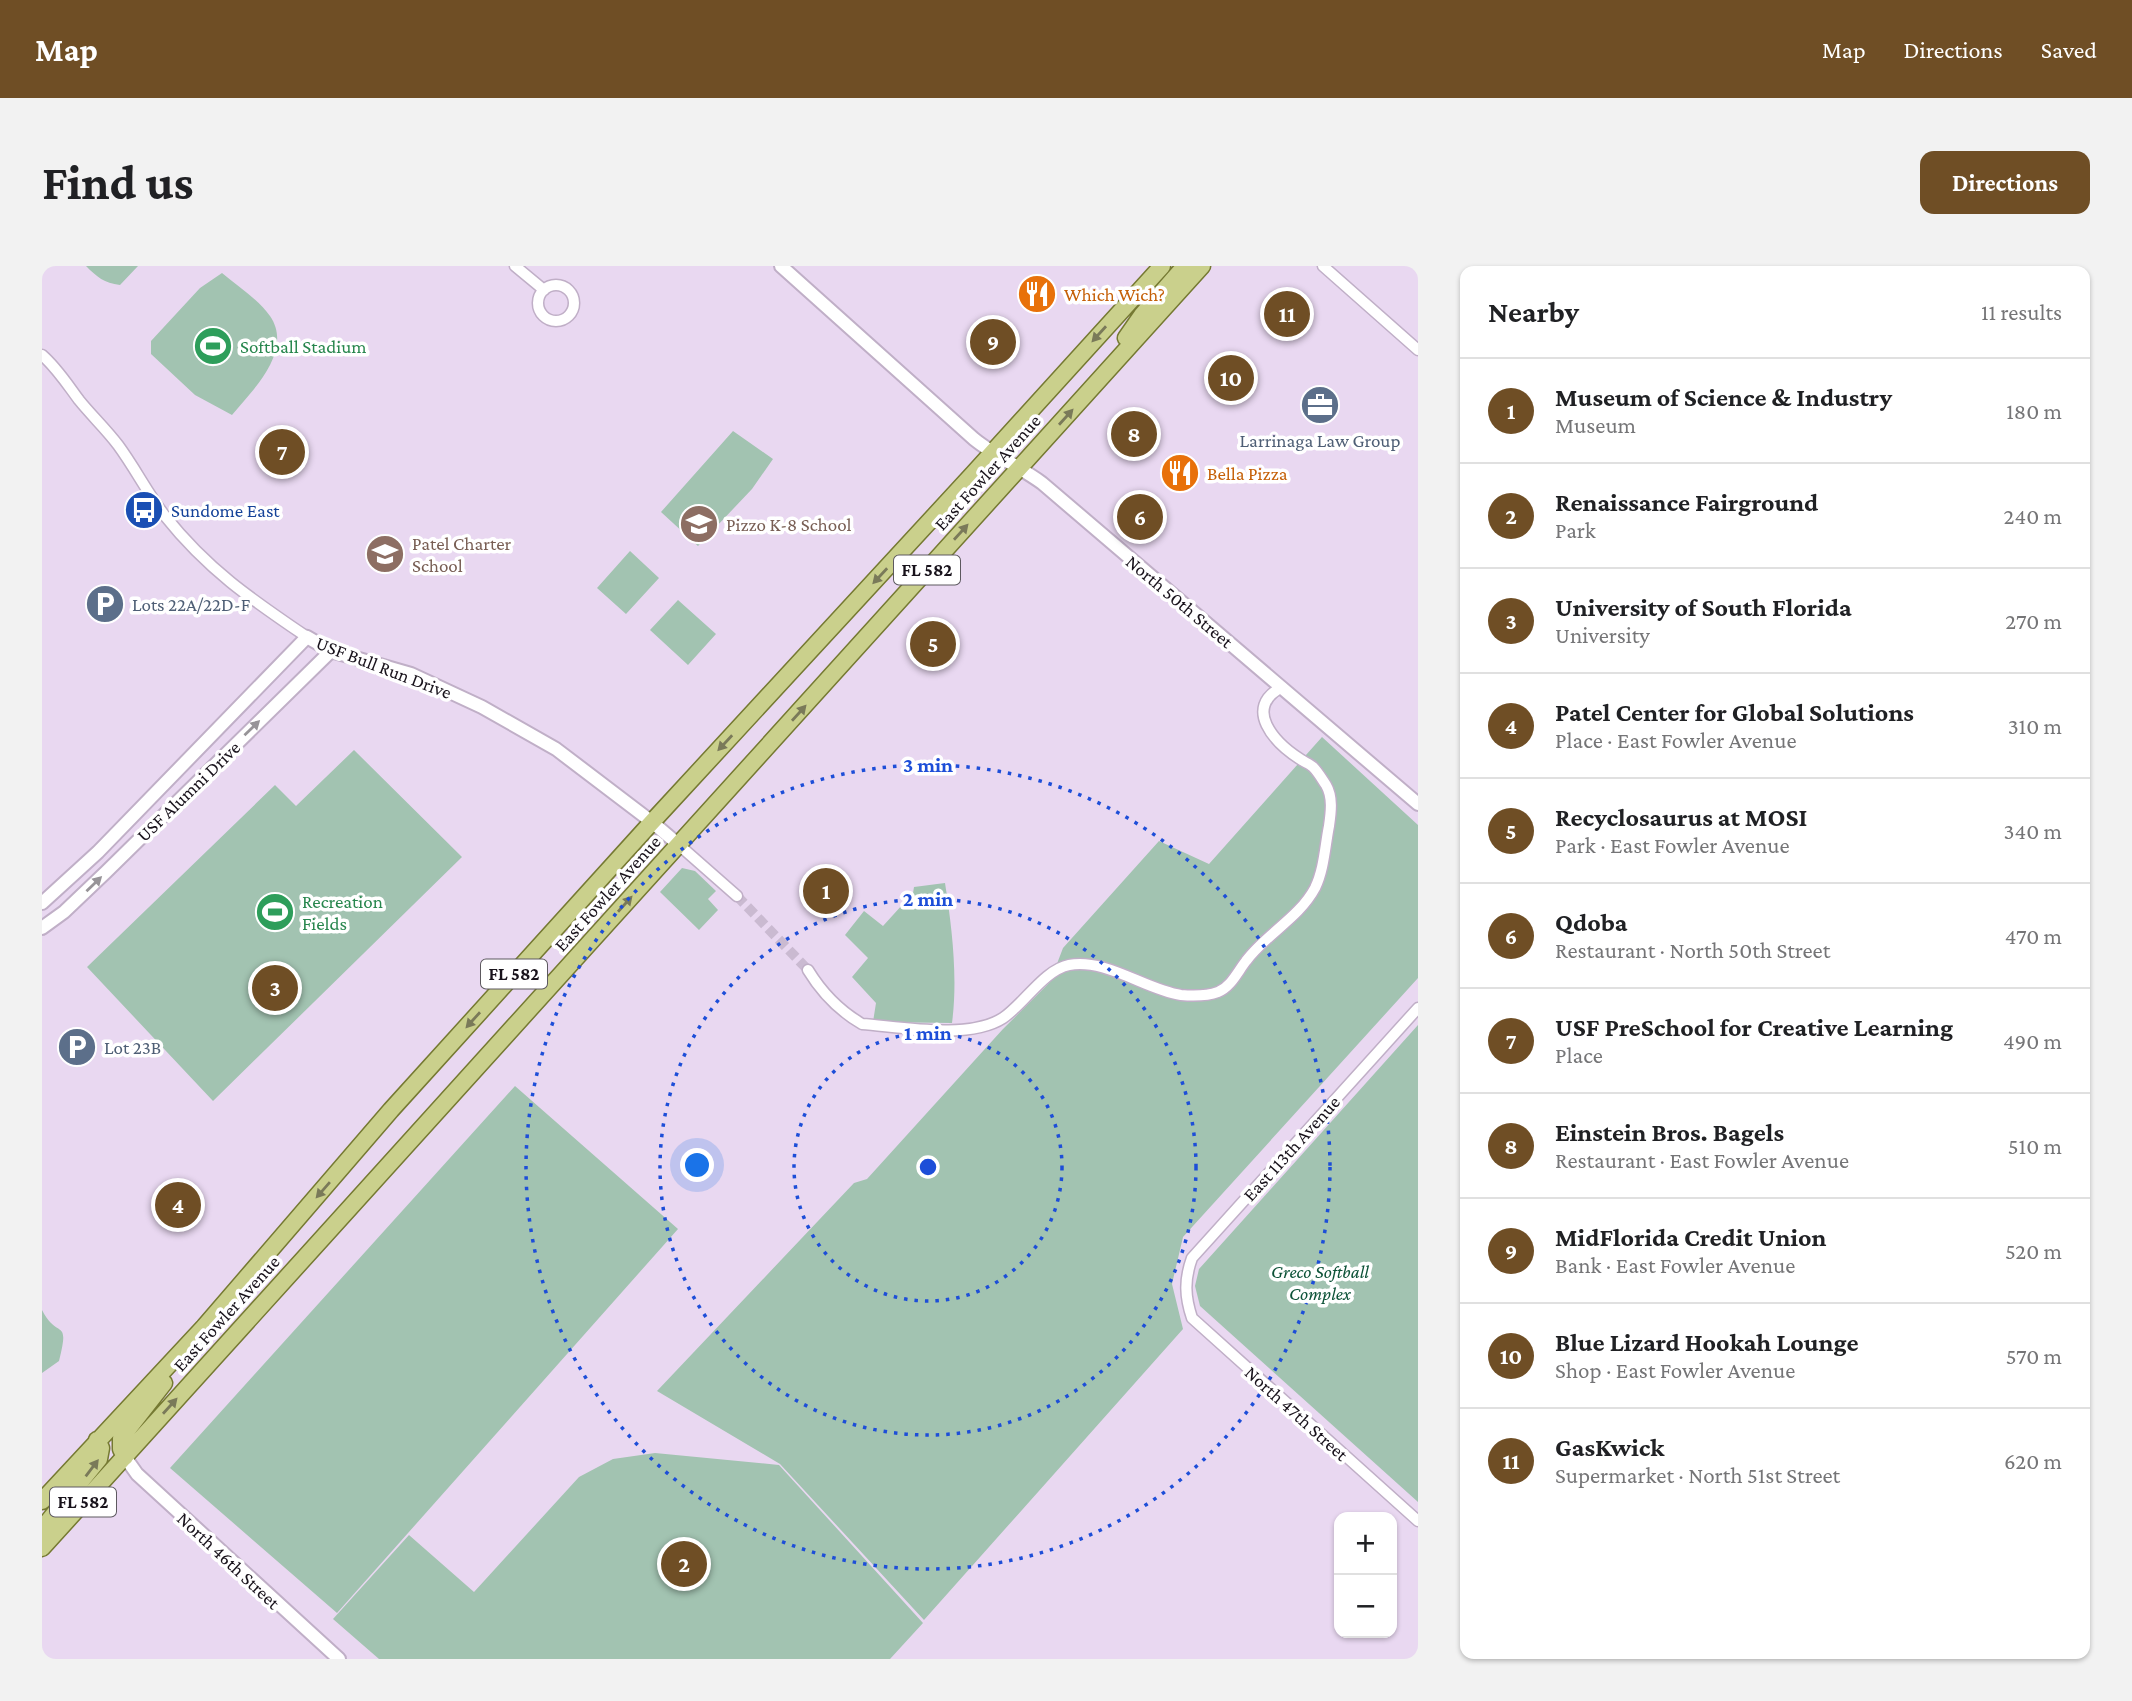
<!DOCTYPE html>
<html lang="en">
<head>
<meta charset="utf-8">
<style>
	body { margin:0; font-family:"Crimson Pro",serif; background:#f2f2f2; color:#202124 }
	.controls { position:absolute; right:21px; bottom:21px; display:grid; overflow:hidden; border-radius:14px; box-shadow:0 2px 5px #0004 }
	.controls button { width:63px; height:63px; display:grid; place-items:center; padding:0; border:0; border-bottom:2px solid #e0e0e0; background:#fff; color:#202124; font:35px sans-serif }
	.you { position:absolute; left:656px; top:900px; width:24px; height:24px; margin:-18px; border:5px solid #fff; border-radius:50%; background:#1a73e8; box-shadow:0 0 0 10px #1a73e833 }
	.badge { display:grid; place-items:center; width:46px; height:46px; border-radius:50%; background:#6f4e25; color:#fff; font-size:23px; font-weight:700 }
	.pin { position:absolute; translate:-50% -50%; border:4px solid #fff; box-shadow:0 2px 7px #0006 }
	.list { margin:0; padding:0; list-style:none }
	h2 { display:flex; justify-content:space-between; align-items:center; height:91px; margin:0; padding:0 28px; font-size:30px }
	h2 small { font-size:23px; font-weight:400; color:#757577 }
	.list li { display:grid; grid-template-columns:46px 1fr auto; gap:21px; align-items:center; box-sizing:border-box; height:105px; padding:0 28px; border-top:2px solid #e0e0e0 }
	.list b { display:block; font-size:26px; white-space:nowrap }
	.list p { margin:0; font-size:23px; white-space:nowrap; color:#757577 }
	.list em { font-size:23px; font-style:normal; color:#757577 }
	.map { position:relative; flex:none; width:1376px; height:1393px; overflow:hidden; border-radius:14px }
	header { display:flex; align-items:center; gap:42px; box-sizing:border-box; height:98px; padding:0 35px; background:#6f4e25; color:#fff }
	header strong { font-size:33px }
	nav { display:flex; gap:38px; margin-inline-start:auto; font-size:24px }
	.intro { display:flex; align-items:center; justify-content:space-between; box-sizing:border-box; height:168px; padding:0 42px }
	h1 { margin:0; font-size:49px }
	.button { padding:18px 32px; border-radius:14px; background:#6f4e25; color:#fff; font-size:24px; font-weight:700 }
	main { display:flex; gap:42px; padding:0 42px }
	aside { flex:1; background:#fff; border-radius:14px; box-shadow:0 2px 5px #0004 }
	.map>svg:first-child { display:block }
	.green { fill:#a2c3b1 }
	.lines { fill:none; stroke-linecap:round; stroke-linejoin:round }
	.minor-tunnel { stroke:#cabad1; stroke-width:10; stroke-dasharray:10 5; stroke-linecap:butt }
	.minor-casing { stroke:#c0afc7; stroke-width:13 }
	.tertiary-casing { stroke:#c0afc7; stroke-width:16 }
	.primary-casing { stroke:#757932; stroke-width:19 }
	.minor { stroke:#fff; stroke-width:10 }
	.tertiary { stroke:#fff; stroke-width:12 }
	.primary { stroke:#cad08c; stroke-width:16 }
	.oneway { fill:#7a7a59 }
	.oneway2 { fill:#979498 }
	.ring { fill:none; stroke:#1d4ed8; stroke-width:3.5; stroke-dasharray:3.5 7 }
	.labels { text-anchor:middle; stroke-width:7; stroke-linejoin:round; paint-order:stroke }
	.shield { fill:#fff; stroke:#5d595f; stroke-width:2 }
	.shield-label { font-size:18px; font-weight:bold; fill:#18121b }
	.food-label { font-size:19px; fill:#c56008; stroke:#fff; text-anchor:start }
	.leisure-label { font-size:19px; fill:#27864d; stroke:#fff; text-anchor:start }
	.service-label { font-size:19px; fill:#4e5e75; stroke:#fff; text-anchor:start }
	.street-label { font-size:19px; fill:#18121b; stroke:#fff }
	.transit-label { font-size:19px; fill:#164399; stroke:#fff; text-anchor:start }
	.education-label { font-size:19px; fill:#785e54; stroke:#fff; text-anchor:start }
	.park-label { font-size:19px; font-style:italic; fill:#0c5237; stroke:#fff }
	.centre { fill:#1d4ed8; stroke:#fff; stroke-width:3.5 }
	.ring-label { font-size:21px; text-anchor:middle; font-weight:bold; fill:#1d4ed8; stroke:#fff; stroke-width:7; stroke-linejoin:round; paint-order:stroke }
</style>
</head>
<body>
<header>
<strong>Map</strong>
<nav><a>Map</a><a>Directions</a><a>Saved</a></nav>
</header>
<div class="intro"><h1>Find us</h1><a class="button">Directions</a></div>
<main>
<div class="map">
<svg width="1376" height="1393" viewBox="0 0 1376 1393">
	<rect width="100%" height="100%" fill="#e9d8f1"/>
	<path class="green" d="M44,0H96L78,19C62,17 55,11 44,0Z
		M180,7C195,20 216,33 228,50C252,85 210,125 190,149L153,129L109,88V75L158,22Z
		M691,165L731,193L710,223L656,280L619,246Z
		M588,285L617,312L584,348L555,322Z
		M636,334L674,368L646,399L608,364Z
		M1280,471L1376,559V712L1141,971L1130,1018L1141,1063L882,1354L738,1198L615,1125L812,917L825,913L961,763L1008,716L1021,682L1117,575L1167,598Z
		M312,484L420,591L171,835L45,701L233,519L254,540Z
		M640,602L653,605L674,625L666,633L676,644L657,664L618,626Z
		M903,617C910,662 916,711 910,757L831,756L834,737L810,711L826,692L803,669L822,645L841,660L871,627L872,621Z
		M1376,759V1236L1158,1040L1153,1020L1157,1003Z
		M473,820L636,963L295,1347L128,1202Z
		M0,1044C16,1075 28,1050 17,1095L0,1107Z
		M613,1187L737,1199L881,1357L848,1393H337L291,1353L367,1269L432,1326L537,1211L571,1193Z"/>
	<g class="lines">
		<path class="minor-tunnel" d="M695,630L766,704"/>
		<g class="minor-casing">
			<path id="minor" d="M473,0L502,24
				M1281,0L1376,84
				M496 37a18 18 0 1 1 36 0a18 18 0 1 1-36 0Z
				M0,89C15,102 25,118 37,134C49,149 64,163 76,179C93,202 106,228 123,250C166,304 209,333 265,371
				M637,579L695,630
				M766,704C780,727 796,744 820,758C859,761 927,774 961,752C982,738 1002,704 1027,699C1064,692 1104,724 1139,729C1151,730 1165,730 1176,726C1189,721 1196,705 1204,695C1224,668 1257,652 1273,622C1282,604 1283,580 1287,560C1289,546 1291,531 1284,519C1280,513 1276,506 1271,501C1268,498 1262,496 1258,493C1233,477 1200,442 1240,421
				M1376,742L1150,992C1142,1014 1143,1031 1150,1052L1376,1255"/>
		</g>
		<g class="tertiary-casing">
			<path id="tertiary" d="M739,0L932,173C953,190 978,201 1000,217L1376,538
				M0,637L56,586L265,371L289,385L369,408L440,441L514,483L610,556L637,579
				M0,662L22,646L64,606L289,385
				M83,1191L95,1208L297,1393"/>
		</g>
		<g class="primary-casing">
			<path id="primary" d="M1084,72L1100,49L1143,0
				M83,1191L79,1183V1172L122,1117
				M0,1235L162,1061L349,844L610,556L931,208L1120,0
				M0,1263L57,1193L59,1182L55,1174
				M0,1282L1160,0"/>
		</g>
		<use href="#minor" class="minor"/>
		<use href="#tertiary" class="tertiary"/>
		<use href="#primary" class="primary"/>
	</g>
	<defs><path id="oneway-solid" d="M-6-.8H1V-3.2L6.5 0L1 3.2V.8H-6Z" transform="scale(1.75)"/></defs>
	<g class="oneway">
		<use href="#oneway-solid" transform="translate(1057 68) rotate(132)"/>
		<use href="#oneway-solid" transform="translate(1024 151) rotate(-48)"/>
		<use href="#oneway-solid" transform="translate(919 266) rotate(-48)"/>
		<use href="#oneway-solid" transform="translate(838 310) rotate(133)"/>
		<use href="#oneway-solid" transform="translate(757 447) rotate(-48)"/>
		<use href="#oneway-solid" transform="translate(683 477) rotate(133)"/>
		<use href="#oneway-solid" transform="translate(583 638) rotate(-48)"/>
		<use href="#oneway-solid" transform="translate(431 754) rotate(132)"/>
		<use href="#oneway-solid" transform="translate(281 924) rotate(131)"/>
		<use href="#oneway-solid" transform="translate(128 1140) rotate(-48)"/>
		<use href="#oneway-solid" transform="translate(50 1202) rotate(-53)"/>
	</g>
	<g class="oneway2">
		<use href="#oneway-solid" transform="translate(210 462) rotate(-44)"/>
		<use href="#oneway-solid" transform="translate(52 618) rotate(-44)"/>
	</g>
	<g class="ring">
		<circle cx="886" cy="901" r="134"/>
		<circle cx="886" cy="901" r="268"/>
		<circle cx="886" cy="901" r="402"/>
	</g>
	<defs>
		<g id="restaurant-disc" transform="scale(2.0125)"><circle r="9.5" fill="#e8710a" stroke="#fff"/><path d="M-5-6h1v4h1v-4h1v4h1v-4h1v5L-1.5 .5V6h-2V.5L-5-1ZM5-6V6H3V1.5H1.5Q1.5-4 5-6Z" fill="#fff"/></g>
		<g id="stadium-disc" transform="scale(2.0125)"><circle r="9.5" fill="#2e9e5b" stroke="#fff"/><path d="M0-5a6.5 5 0 1 0 0 10a6.5 5 0 1 0 0-10ZM-3.5-1.8h7v3.6h-7Z" fill="#fff"/></g>
		<g id="office-disc" transform="scale(2.0125)"><circle r="9.5" fill="#5c6f8a" stroke="#fff"/><path d="M-6-3h4V-5.5h4V-3h4V5H-6ZM-1-4.5V-3h2v-1.5ZM-6 0V1H6V0Z" fill="#fff"/></g>
		<g id="bus-disc" transform="scale(2.0125)"><circle r="9.5" fill="#1a4fb4" stroke="#fff"/><path d="M-5-6H5V4H4V6H2V4H-2V6H-4V4H-5ZM-3.5-4V0h7V-4ZM-3.5 1.2v1.5H-2V1.2ZM2 1.2v1.5H3.5V1.2Z" fill="#fff"/></g>
		<g id="school-disc" transform="scale(2.0125)"><circle r="9.5" fill="#8d6e63" stroke="#fff"/><path d="M0-5L7-2L0 1L-7-2ZM-4 1L0 2.5L4 1V4Q0 6-4 4Z" fill="#fff"/></g>
		<g id="parking-disc" transform="scale(2.0125)"><circle r="9.5" fill="#5c6f8a" stroke="#fff"/><path d="M-3.5-5.5H1a3.5 3.5 0 0 1 0 7H-1V5.5H-3.5ZM-1-3.4V-.6H.8a1.4 1.4 0 0 0 0-2.8Z" fill="#fff"/></g>
	</defs>
	<g fill-rule="evenodd">
		<use href="#restaurant-disc" x="995" y="28"/>
		<use href="#stadium-disc" x="171" y="80"/>
		<use href="#office-disc" x="1278" y="139"/>
		<use href="#restaurant-disc" x="1138" y="207"/>
		<use href="#bus-disc" x="102" y="244"/>
		<use href="#school-disc" x="657" y="258"/>
		<use href="#school-disc" x="343" y="288"/>
		<use href="#parking-disc" x="63" y="338"/>
		<use href="#stadium-disc" x="233" y="646"/>
		<use href="#parking-disc" x="35" y="781"/>
	</g>
	<g class="labels">
		<g class="shield">
			<rect x="852" y="289.5" width="66" height="29" rx="5"/>
			<rect x="439" y="693.5" width="66" height="29" rx="5"/>
			<rect x="8" y="1221.5" width="66" height="29" rx="5"/>
		</g>
		<g class="shield-label">
			<text x="885" y="310">FL 582</text>
			<text x="472" y="714">FL 582</text>
			<text x="41" y="1242">FL 582</text>
		</g>
		<g class="food-label">
			<text x="1022" y="35">Which Wich?</text>
			<text x="1165" y="214">Bella Pizza</text>
		</g>
		<g class="leisure-label">
			<text x="198" y="87">Softball Stadium</text>
			<text x="260" y="642">Recreation<tspan x="260" dy="22">Fields</tspan></text>
		</g>
		<g class="service-label">
			<text x="1278" y="181" text-anchor="middle">Larrinaga Law Group</text>
			<text x="90" y="345">Lots 22A/22D-F</text>
			<text x="62" y="788">Lot 23B</text>
		</g>
		<g class="street-label">
			<text transform="translate(945 206) rotate(-48)" y="7">East Fowler Avenue</text>
			<text transform="translate(1138 335) rotate(40)" y="7">North 50th Street</text>
			<text transform="translate(342 401) rotate(21)" y="7">USF Bull Run Drive</text>
			<text transform="translate(146 525) rotate(-44)" y="7">USF Alumni Drive</text>
			<text transform="translate(565 627) rotate(-48)" y="7">East Fowler Avenue</text>
			<text transform="translate(1249 882) rotate(-48)" y="7">East 113th Avenue</text>
			<text transform="translate(184 1047) rotate(-48)" y="7">East Fowler Avenue</text>
			<text transform="translate(1255 1147) rotate(42)" y="7">North 47th Street</text>
			<text transform="translate(187 1294) rotate(43)" y="7">North 46th Street</text>
		</g>
		<g class="transit-label">
			<text x="129" y="251">Sundome East</text>
		</g>
		<g class="education-label">
			<text x="684" y="265">Pizzo K-8 School</text>
			<text x="370" y="284">Patel Charter<tspan x="370" dy="22">School</tspan></text>
		</g>
		<g class="park-label">
			<text x="1278" y="1012">Greco Softball<tspan x="1278" dy="22">Complex</tspan></text>
		</g>
	</g>
	<circle cx="886" cy="901" r="10" class="centre"/>
	<g class="ring-label">
		<text x="886" y="506">3 min</text>
		<text x="886" y="640">2 min</text>
		<text x="886" y="774">1 min</text>
	</g>
</svg>
<div class="controls">
<button>+</button>
<button>−</button>
</div>
<div class="you"></div>
<div class="pin badge" style="left:784px;top:625px">1</div>
<div class="pin badge" style="left:642px;top:1298px">2</div>
<div class="pin badge" style="left:233px;top:722px">3</div>
<div class="pin badge" style="left:136px;top:939px">4</div>
<div class="pin badge" style="left:891px;top:378px">5</div>
<div class="pin badge" style="left:1098px;top:251px">6</div>
<div class="pin badge" style="left:240px;top:186px">7</div>
<div class="pin badge" style="left:1092px;top:168px">8</div>
<div class="pin badge" style="left:951px;top:76px">9</div>
<div class="pin badge" style="left:1189px;top:112px">10</div>
<div class="pin badge" style="left:1245px;top:48px">11</div>
</div>
<aside>
<h2>Nearby<small>11 results</small></h2>
<ul class="list">
<li><span class="badge">1</span><div><b>Museum of Science &amp; Industry</b><p>Museum</p></div><em>180 m</em></li>
<li><span class="badge">2</span><div><b>Renaissance Fairground</b><p>Park</p></div><em>240 m</em></li>
<li><span class="badge">3</span><div><b>University of South Florida</b><p>University</p></div><em>270 m</em></li>
<li><span class="badge">4</span><div><b>Patel Center for Global Solutions</b><p>Place · East Fowler Avenue</p></div><em>310 m</em></li>
<li><span class="badge">5</span><div><b>Recyclosaurus at MOSI</b><p>Park · East Fowler Avenue</p></div><em>340 m</em></li>
<li><span class="badge">6</span><div><b>Qdoba</b><p>Restaurant · North 50th Street</p></div><em>470 m</em></li>
<li><span class="badge">7</span><div><b>USF PreSchool for Creative Learning</b><p>Place</p></div><em>490 m</em></li>
<li><span class="badge">8</span><div><b>Einstein Bros. Bagels</b><p>Restaurant · East Fowler Avenue</p></div><em>510 m</em></li>
<li><span class="badge">9</span><div><b>MidFlorida Credit Union</b><p>Bank · East Fowler Avenue</p></div><em>520 m</em></li>
<li><span class="badge">10</span><div><b>Blue Lizard Hookah Lounge</b><p>Shop · East Fowler Avenue</p></div><em>570 m</em></li>
<li><span class="badge">11</span><div><b>GasKwick</b><p>Supermarket · North 51st Street</p></div><em>620 m</em></li>
</ul>
</aside>
</main>
</body>
</html>
